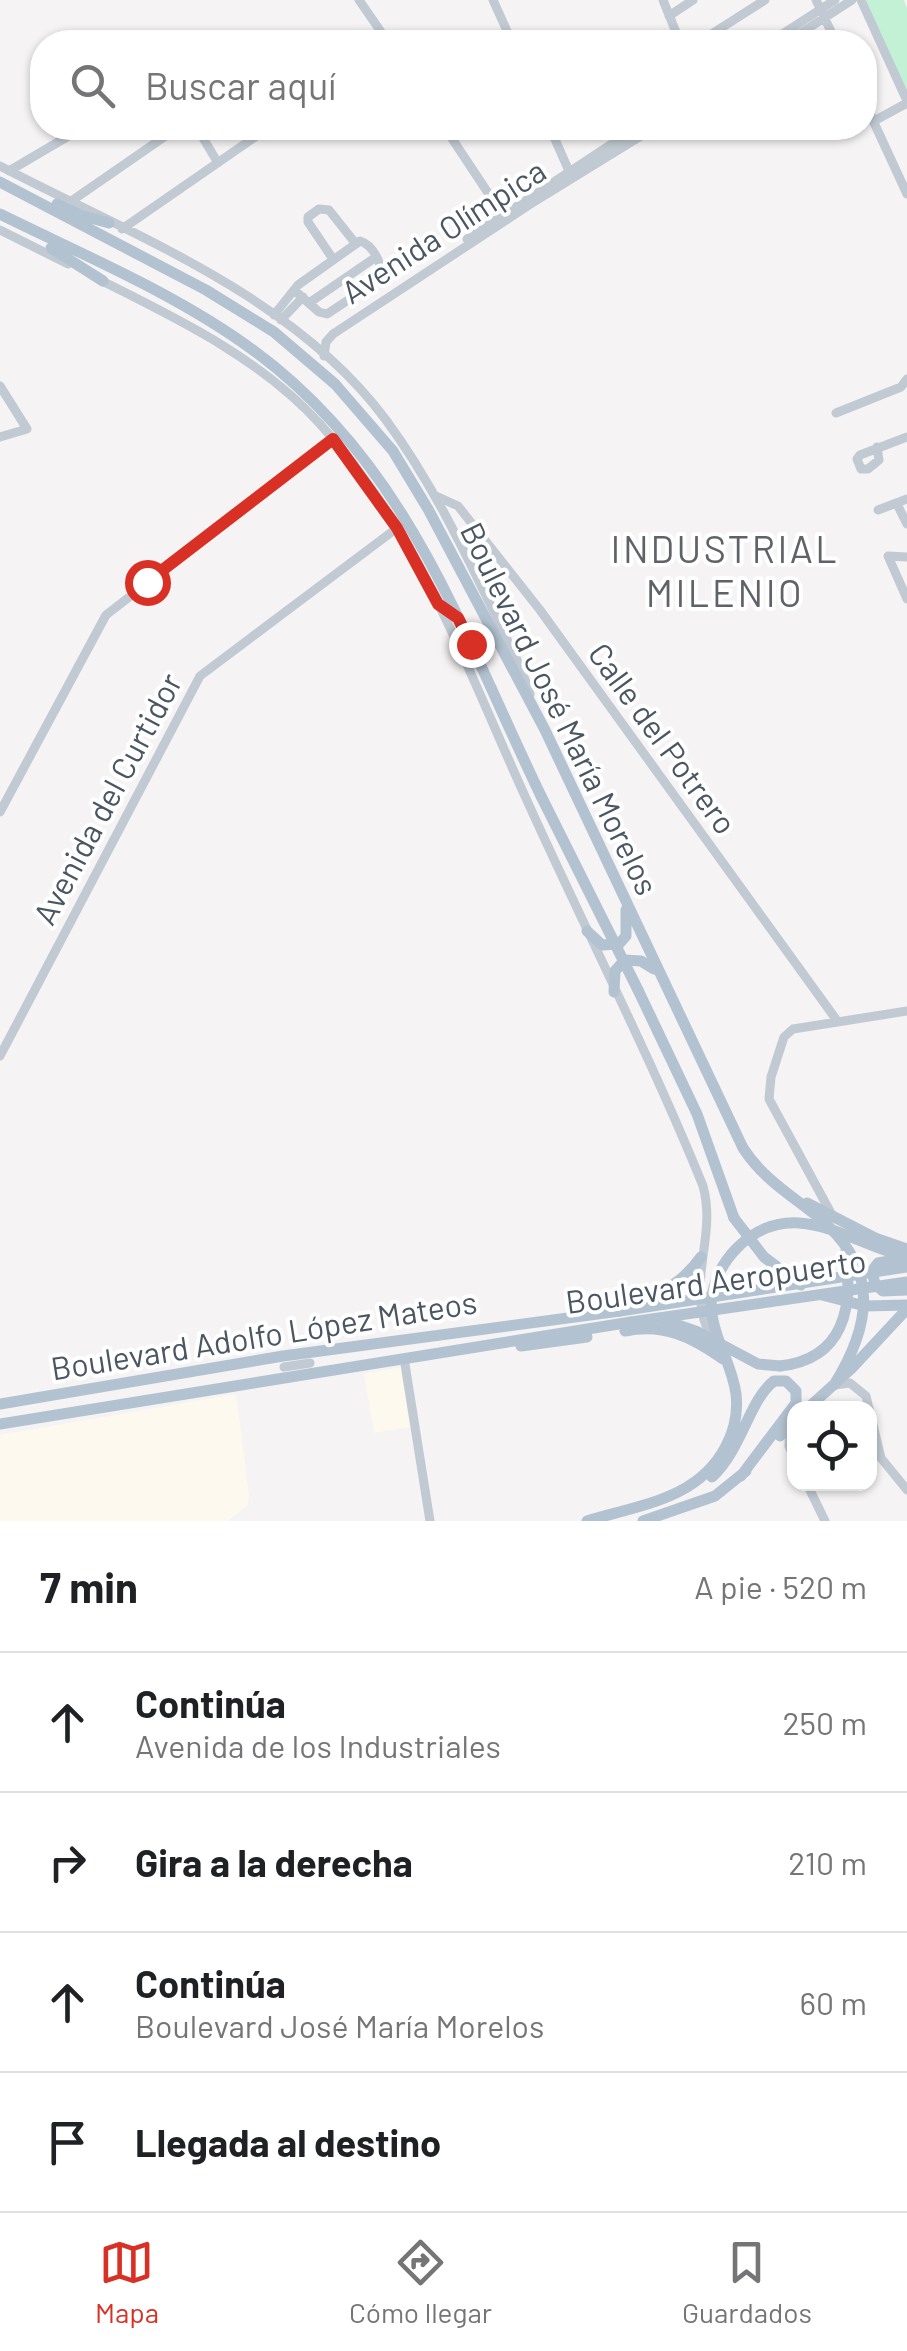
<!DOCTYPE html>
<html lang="es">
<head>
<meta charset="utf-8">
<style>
	body { margin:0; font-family:Barlow,sans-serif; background:#f6f6f6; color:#202124 }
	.controls { position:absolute; right:30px; bottom:30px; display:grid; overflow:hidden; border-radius:20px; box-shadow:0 2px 8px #0004 }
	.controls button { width:90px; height:90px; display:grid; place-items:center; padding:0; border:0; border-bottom:2px solid #e0e0e0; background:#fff; color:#202124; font:50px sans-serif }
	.stop { position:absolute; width:30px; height:30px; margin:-22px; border:8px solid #d93025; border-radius:50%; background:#fff }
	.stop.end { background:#d93025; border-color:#fff; box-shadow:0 2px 10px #0008 }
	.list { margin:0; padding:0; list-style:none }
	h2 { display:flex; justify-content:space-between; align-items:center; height:130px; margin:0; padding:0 40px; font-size:42px }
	h2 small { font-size:32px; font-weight:400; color:#757577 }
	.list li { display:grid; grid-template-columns:65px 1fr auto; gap:30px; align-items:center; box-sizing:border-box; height:140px; padding:0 40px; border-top:2px solid #e0e0e0 }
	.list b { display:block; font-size:38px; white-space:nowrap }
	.list p { margin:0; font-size:32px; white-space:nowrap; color:#757577 }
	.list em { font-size:32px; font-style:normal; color:#757577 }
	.icon { flex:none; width:55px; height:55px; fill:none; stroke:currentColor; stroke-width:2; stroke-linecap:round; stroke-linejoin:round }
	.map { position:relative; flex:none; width:907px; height:1521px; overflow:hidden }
	.search { position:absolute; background:#fff; box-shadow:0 2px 8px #0004; left:30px; right:30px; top:30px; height:110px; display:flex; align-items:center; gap:25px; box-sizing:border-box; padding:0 35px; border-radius:40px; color:#757577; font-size:38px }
	.sheet { height:690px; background:#fff }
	nav { display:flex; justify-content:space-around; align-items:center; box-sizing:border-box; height:140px; border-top:2px solid #e0e0e0; background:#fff; font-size:28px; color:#757577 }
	nav a { display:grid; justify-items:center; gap:5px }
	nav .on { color:#d93025 }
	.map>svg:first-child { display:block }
	.commercial { fill:#fdf9ef }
	.green { fill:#c3f1d5 }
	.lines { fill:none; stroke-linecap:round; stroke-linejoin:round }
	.minor { stroke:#c1cad2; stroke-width:9 }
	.major { stroke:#b3c2d1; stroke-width:11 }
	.major-bridge { stroke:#b3c2d1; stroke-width:11 }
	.route { stroke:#d93025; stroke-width:12 }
	.labels { text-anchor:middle; stroke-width:8; stroke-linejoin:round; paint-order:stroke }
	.street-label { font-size:32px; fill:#4a5661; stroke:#fff }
	.quarter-label { font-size:38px; letter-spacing:2.5px; fill:#5f6368; stroke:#fff }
</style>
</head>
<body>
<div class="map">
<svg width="907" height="1521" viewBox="0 0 907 1521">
	<rect width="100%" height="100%" fill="#f5f3f3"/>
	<path class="commercial" d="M401,1367L410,1427L374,1433L364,1374Z
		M236,1394L249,1495L248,1505L228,1521H0V1435Z"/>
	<path class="green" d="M866,0H904L907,8V92Z"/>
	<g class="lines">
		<path class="minor" d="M359,0L388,42
			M493,0L512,42
			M663,0L680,42
			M816,0L836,42
			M861,0L907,101
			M669,16L693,0
			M205,42L213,37
			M699,42L765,0
			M770,42L835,0
			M787,42L852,0
			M864,101L907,194
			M874,121L907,103
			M197,128L218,163
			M445,128L504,217
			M550,128L569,171
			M0,166C132,235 295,296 386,420C442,496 479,583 521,668L530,694
			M9,171L82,128
			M70,202L177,128
			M122,229L268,128
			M0,230L68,264
			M467,239L636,128
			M333,259L308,222V217L319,209L329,210L356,244
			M100,280C178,319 260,358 320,424C417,529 466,666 524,794C583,925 649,1053 703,1186C718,1241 682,1286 713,1341
			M309,303L376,257
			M274,315C282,305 290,295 298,285L360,241C373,245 384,265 380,279L327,314L319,312L294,290
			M281,320L303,297
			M324,356L326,342L333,334L529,205L654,128
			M0,386L27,429L0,437
			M836,413L901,387L907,379
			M877,447L879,460L868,469H861L857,459L860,455L907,437
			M436,496L458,506L540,610L838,1022
			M897,504L907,524
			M878,510L907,499
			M907,557L888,556L907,599
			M0,812L106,615L333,439
			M0,1056L200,676L397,528
			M832,1215L769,1099L771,1077L784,1037L793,1029L907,1011
			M404,1358L430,1521
			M284,1367L310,1363
			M834,1385L850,1383L866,1396L881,1458L907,1490
			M790,1427L789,1446L794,1458
			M807,1484L825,1521"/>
		<path class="major" d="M0,182L206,290L274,332L335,384L393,451L428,509L545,730L743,1148C763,1179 791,1195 818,1217C880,1268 872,1324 834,1385
			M57,204L80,215L109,223
			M0,214C85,256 177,294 253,350C408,464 461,630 541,796
			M51,248L103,281
			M587,931L602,945L619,944L626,936V910
			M638,990L697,1114L734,1218
			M614,992L615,971L625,960L641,961L654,969
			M807,1203L875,1238L907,1249
			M907,1258L878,1263L872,1271L875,1284L883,1291L907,1290
			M607,1306C648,1299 676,1292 701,1257
			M625,1331C664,1323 692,1337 723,1359
			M521,1346L587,1337
			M780,1366C844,1359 854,1307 845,1253
			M0,1404L283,1356L620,1311
			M808,1408L851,1369L907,1309
			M0,1424L631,1322
			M780,1436L794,1421
			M712,1477C742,1449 749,1400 774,1381H786L796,1391V1403L741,1476
			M587,1521C639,1505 698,1500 726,1446C734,1431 738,1412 736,1394C732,1363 713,1339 711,1305
			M643,1521L715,1496L746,1471"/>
		<path class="major-bridge" d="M541,796L638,990
			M734,1218L764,1257L801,1285
			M822,1295L865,1306L907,1305
			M711,1304C713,1282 722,1263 737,1248C792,1193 849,1243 907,1257
			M620,1311L907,1267
			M661,1319L698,1332L758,1364L780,1366
			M631,1322L907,1282"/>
	</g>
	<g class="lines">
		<path class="route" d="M147,582L333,439L397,528L438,604L458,618L471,644"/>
	</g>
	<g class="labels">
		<g class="street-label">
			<text transform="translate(444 232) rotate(-33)" y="11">Avenida Olímpica</text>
			<text transform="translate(559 709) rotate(64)" y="11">Boulevard José María Morelos</text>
			<text transform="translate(662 739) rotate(54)" y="11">Calle del Potrero</text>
			<text transform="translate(108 799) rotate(-62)" y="11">Avenida del Curtidor</text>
			<text transform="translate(716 1282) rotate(-8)" y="11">Boulevard Aeropuerto</text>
			<text transform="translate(264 1336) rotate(-9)" y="11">Boulevard Adolfo López Mateos</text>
		</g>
		<g class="quarter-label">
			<text x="725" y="563">INDUSTRIAL<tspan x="725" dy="44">MILENIO</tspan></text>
		</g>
	</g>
</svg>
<div class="controls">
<button><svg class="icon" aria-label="locate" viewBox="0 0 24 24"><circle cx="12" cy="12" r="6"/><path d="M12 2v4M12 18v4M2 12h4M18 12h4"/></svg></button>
</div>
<div class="stop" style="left:147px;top:582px"></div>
<div class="stop end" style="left:471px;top:644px"></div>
<div class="search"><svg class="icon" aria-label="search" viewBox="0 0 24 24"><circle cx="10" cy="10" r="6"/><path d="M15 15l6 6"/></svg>Buscar aquí</div>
</div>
<section class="sheet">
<h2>7 min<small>A pie · 520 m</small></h2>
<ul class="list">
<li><svg class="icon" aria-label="ahead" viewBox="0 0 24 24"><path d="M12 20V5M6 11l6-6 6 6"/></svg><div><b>Continúa</b><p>Avenida de los Industriales</p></div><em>250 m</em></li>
<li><svg class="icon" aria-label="right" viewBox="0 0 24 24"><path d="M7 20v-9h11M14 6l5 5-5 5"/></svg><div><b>Gira a la derecha</b></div><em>210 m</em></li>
<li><svg class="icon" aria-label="ahead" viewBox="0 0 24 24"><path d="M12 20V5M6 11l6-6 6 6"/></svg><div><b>Continúa</b><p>Boulevard José María Morelos</p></div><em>60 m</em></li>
<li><svg class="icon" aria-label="arrive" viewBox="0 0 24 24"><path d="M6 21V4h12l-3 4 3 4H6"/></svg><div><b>Llegada al destino</b></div></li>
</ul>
</section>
<nav>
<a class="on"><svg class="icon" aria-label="map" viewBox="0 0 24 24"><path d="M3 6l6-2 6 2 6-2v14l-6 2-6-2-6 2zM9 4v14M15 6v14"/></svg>Mapa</a>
<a><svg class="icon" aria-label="directions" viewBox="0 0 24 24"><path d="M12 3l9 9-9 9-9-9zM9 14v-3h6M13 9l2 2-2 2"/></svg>Cómo llegar</a>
<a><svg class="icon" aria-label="saved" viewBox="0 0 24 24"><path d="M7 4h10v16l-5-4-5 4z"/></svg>Guardados</a>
</nav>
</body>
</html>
